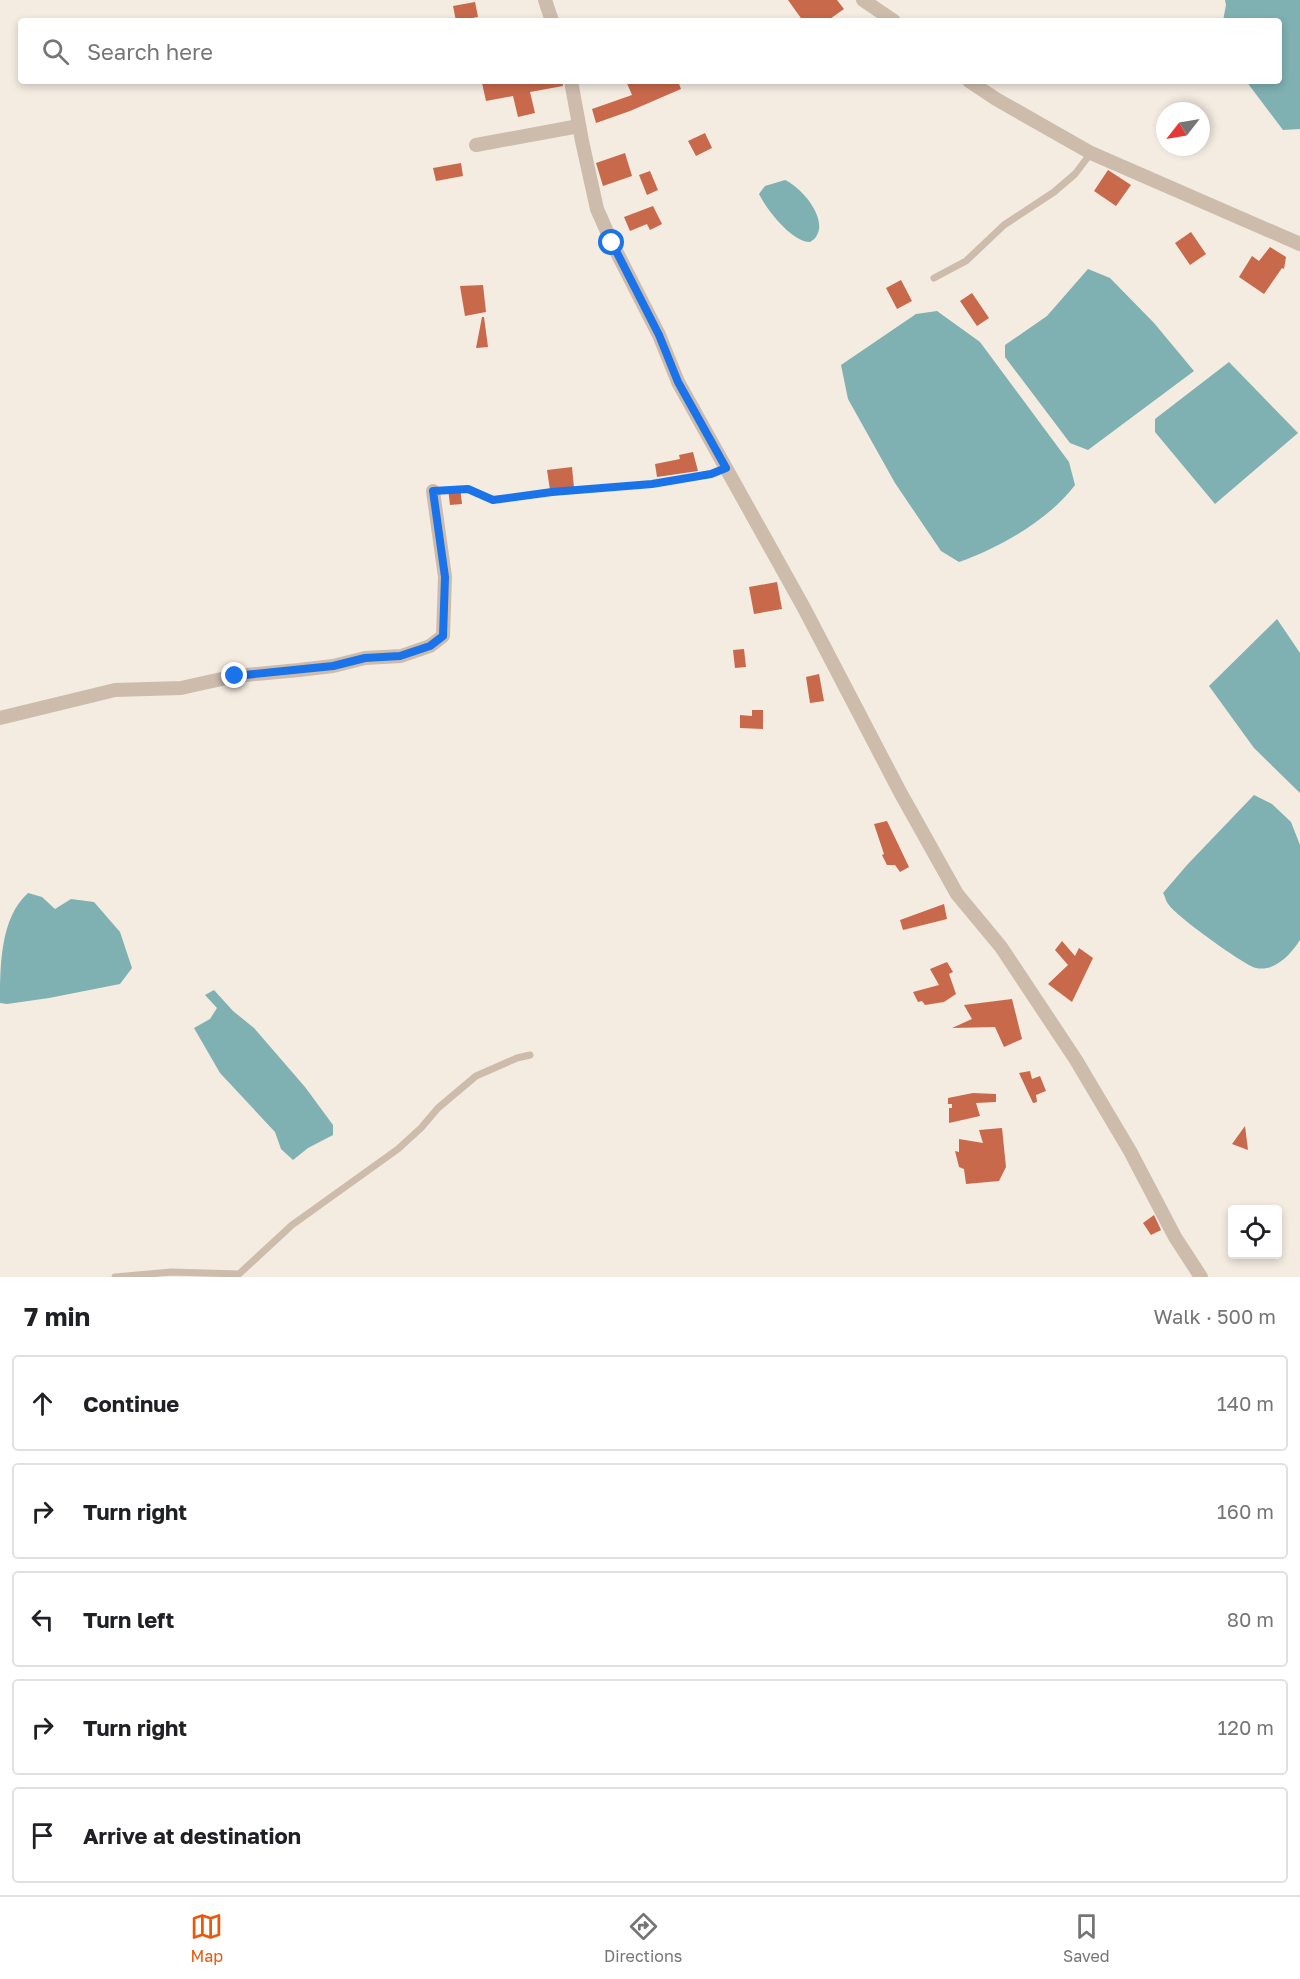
<!DOCTYPE html>
<html lang="en">
<head>
<meta charset="utf-8">
<style>
	body { margin:0; font-family:"Golos Text",sans-serif; background:#f6f6f6; color:#202124 }
	.controls { position:absolute; right:18px; bottom:18px; display:grid; overflow:hidden; border-radius:6px; box-shadow:0 3px 9px #0003 }
	.controls button { width:54px; height:54px; display:grid; place-items:center; padding:0; border:0; border-bottom:2px solid #e0e0e0; background:#fff; color:#202124; font:30px sans-serif }
	.compass { position:absolute; left:1156px; top:102px; width:54px; height:54px; border-radius:50%; background:#fff; box-shadow:0 3px 9px #0003; rotate:239deg }
	.stop { position:absolute; width:18px; height:18px; margin:-14px; border:4px solid #1a73e8; border-radius:50%; background:#fff }
	.stop.end { background:#1a73e8; border-color:#fff; box-shadow:0 2px 6px #0008 }
	.list { margin:0; padding:0; list-style:none }
	h2 { display:flex; justify-content:space-between; align-items:center; height:78px; margin:0; padding:0 24px; font-size:26px }
	h2 small { font-size:20px; font-weight:400; color:#757577 }
	.list li { display:grid; grid-template-columns:39px 1fr auto; gap:18px; align-items:center; box-sizing:border-box; height:96px; margin:0 12px 12px; padding:0 12px; border:2px solid #e0e0e0; border-radius:6px }
	.list b { display:block; font-size:22px; white-space:nowrap }
	.list em { font-size:20px; font-style:normal; color:#757577 }
	.icon { flex:none; width:33px; height:33px; fill:none; stroke:currentColor; stroke-width:2; stroke-linecap:round; stroke-linejoin:round }
	.map { position:relative; flex:none; width:1300px; height:1277px; overflow:hidden }
	.search { position:absolute; background:#fff; box-shadow:0 3px 9px #0003; left:18px; right:18px; top:18px; height:66px; display:flex; align-items:center; gap:15px; box-sizing:border-box; padding:0 21px; border-radius:6px; color:#757577; font-size:22px }
	.sheet { height:618px; background:#fff }
	nav { display:flex; justify-content:space-around; align-items:center; box-sizing:border-box; height:84px; border-top:2px solid #e0e0e0; background:#fff; font-size:16px; color:#757577 }
	nav a { display:grid; justify-items:center; gap:3px }
	nav .on { color:#ea580c }
	.map>svg:first-child { display:block }
	.water { fill:#7fb0b2 }
	.building { fill:#c8694b }
	.lines { fill:none; stroke-linecap:round; stroke-linejoin:round }
	.path { stroke:#b9a596; stroke-width:2; stroke-dasharray:3 3; stroke-linecap:butt }
	.lane { stroke:#cdbbac; stroke-width:7 }
	.street { stroke:#cdbbac; stroke-width:14 }
	.route { stroke:#1a73e8; stroke-width:8 }
</style>
</head>
<body>
<div class="map">
<svg width="1300" height="1277" viewBox="0 0 1300 1277">
	<rect width="100%" height="100%" fill="#f4ebe1"/>
	<path class="water" d="M1225,0H1300V129L1283,130L1246,81H1279V21H1223L1226,5Z
		M785,180C801,187 827,217 817,235C816,238 813,240 810,242C792,242 767,210 759,194L765,186Z
		M1088,269L1110,278L1154,323L1194,371L1088,450L1070,443L1005,357V345L1047,316Z
		M937,311L980,342L1069,462L1075,485C1049,520 999,548 959,562L941,551L895,483L848,399L841,365L916,314Z
		M1229,362L1298,433L1215,504L1155,432V419Z
		M1277,619L1300,653V793L1254,748L1209,686Z
		M1254,795L1272,804L1291,822L1300,845V940C1291,954 1275,972 1256,968C1244,965 1176,916 1169,905C1166,902 1165,896 1163,893L1187,865Z
		M28,893L42,897L55,909L71,899L94,902L120,932L132,968L120,984L49,998L7,1004L0,1003C0,967 0,918 28,893Z
		M214,990L233,1011L254,1028L305,1087L333,1125V1135L308,1148L293,1160L281,1149L275,1132L220,1073L194,1028L210,1019L217,1008L205,995Z"/>
	<path class="building" d="M788,0H837L844,9L827,21H803Z
		M475,2L478,17L456,21L453,6Z
		M492,81H562L563,86L530,92L535,113L518,117L513,96L486,101L482,83Z
		M626,81H678L681,89L630,111L596,123L592,109L632,95Z
		M705,133L712,148L696,156L688,141Z
		M625,153L632,176L603,186L596,163Z
		M461,163L463,176L436,181L433,168Z
		M1108,170L1131,185L1116,206L1094,191Z
		M650,171L658,190L647,195L639,175Z
		M653,206L662,224L650,230L647,224L630,231L624,217Z
		M1191,232L1206,254L1190,265L1175,243Z
		M1270,247L1286,257L1284,269L1282,268L1264,294L1239,277L1252,256L1259,261Z
		M901,280L912,301L897,309L886,288Z
		M483,285L486,312L465,316L460,286Z
		M972,293L989,318L977,326L960,301Z
		M482,317H484L488,347L476,348Z
		M693,452L698,471L657,477L655,464L680,459L679,455Z
		M572,467L574,488L550,490L547,470Z
		M460,487L462,504L450,505L448,488Z
		M777,582L782,609L754,614L749,587Z
		M744,649L746,667L735,668L733,650Z
		M819,674L824,701L810,703L806,677Z
		M752,710H763V729L740,728V715L752,716Z
		M887,821L909,867L900,872L895,865H887L882,855L884,854L874,824Z
		M944,904L947,919L903,930L900,920Z
		M1062,941L1075,956L1079,948L1093,958L1072,1002L1048,984L1068,965L1055,950Z
		M947,962L953,972L949,974L956,994L944,1002L925,1005L922,1001L918,1002L913,992L939,985L930,969Z
		M1012,999L1022,1039L1004,1047L995,1027L952,1028L972,1019L964,1005Z
		M1030,1071L1032,1079L1040,1076L1046,1091L1036,1095L1037,1102L1033,1103L1019,1073Z
		M973,1093L996,1094V1102L976,1103L980,1116L949,1123V1108H952V1104H948V1098Z
		M1245,1126L1248,1150L1232,1144Z
		M1002,1128L1006,1167L999,1181L966,1184L964,1169L959,1167L955,1151L959,1152V1139L983,1143L979,1130Z
		M1154,1215L1161,1230L1151,1235L1143,1223Z"/>
	<g class="lines">
		<path class="path" d="M445,491L468,489L493,500L552,492L652,484L714,473"/>
		<path class="lane" d="M934,278L966,261L1004,225L1054,192L1075,174L1091,153
			M115,1277L171,1272L239,1274L292,1225L398,1149L421,1128L438,1108L476,1076L517,1058L530,1055"/>
		<path class="street" d="M545,0L552,21
			M863,0L894,21
			M571,81L582,141L597,209L612,243L659,335L678,382L804,608L900,792L957,894L1001,947L1076,1060L1130,1151L1175,1237L1201,1277
			M969,81L996,99L1091,153L1300,244
			M476,145L579,126
			M0,718L115,690L181,688L235,676L299,670L333,666L365,658L401,656L430,646L443,636L445,577L433,491"/>
	</g>
	<g class="lines">
		<path class="route" d="M235,676L333,666L365,658L400,656L430,646L443,636L445,577L433,491L468,489L493,500L552,492L652,484L711,474L726,468L678,382L659,335L612,243"/>
	</g>
</svg>
<div class="controls">
<button><svg class="icon" aria-label="locate" viewBox="0 0 24 24"><circle cx="12" cy="12" r="6"/><path d="M12 2v4M12 18v4M2 12h4M18 12h4"/></svg></button>
</div>
<svg class="compass" viewBox="-18 -18 36 36"><path d="M0-13l5 13h-10z" fill="#e53935"/><path d="M0 13l5-13h-10z" fill="#757577"/></svg>
<div class="stop" style="left:612px;top:243px"></div>
<div class="stop end" style="left:235px;top:676px"></div>
<div class="search"><svg class="icon" aria-label="search" viewBox="0 0 24 24"><circle cx="10" cy="10" r="6"/><path d="M15 15l6 6"/></svg>Search here</div>
</div>
<section class="sheet">
<h2>7 min<small>Walk · 500 m</small></h2>
<ul class="list">
<li><svg class="icon" aria-label="ahead" viewBox="0 0 24 24"><path d="M12 20V5M6 11l6-6 6 6"/></svg><div><b>Continue</b></div><em>140 m</em></li>
<li><svg class="icon" aria-label="right" viewBox="0 0 24 24"><path d="M7 20v-9h11M14 6l5 5-5 5"/></svg><div><b>Turn right</b></div><em>160 m</em></li>
<li><svg class="icon" aria-label="left" viewBox="0 0 24 24"><path d="M17 20v-9H6M10 6l-5 5 5 5"/></svg><div><b>Turn left</b></div><em>80 m</em></li>
<li><svg class="icon" aria-label="right" viewBox="0 0 24 24"><path d="M7 20v-9h11M14 6l5 5-5 5"/></svg><div><b>Turn right</b></div><em>120 m</em></li>
<li><svg class="icon" aria-label="arrive" viewBox="0 0 24 24"><path d="M6 21V4h12l-3 4 3 4H6"/></svg><div><b>Arrive at destination</b></div></li>
</ul>
</section>
<nav>
<a class="on"><svg class="icon" aria-label="map" viewBox="0 0 24 24"><path d="M3 6l6-2 6 2 6-2v14l-6 2-6-2-6 2zM9 4v14M15 6v14"/></svg>Map</a>
<a><svg class="icon" aria-label="directions" viewBox="0 0 24 24"><path d="M12 3l9 9-9 9-9-9zM9 14v-3h6M13 9l2 2-2 2"/></svg>Directions</a>
<a><svg class="icon" aria-label="saved" viewBox="0 0 24 24"><path d="M7 4h10v16l-5-4-5 4z"/></svg>Saved</a>
</nav>
</body>
</html>
